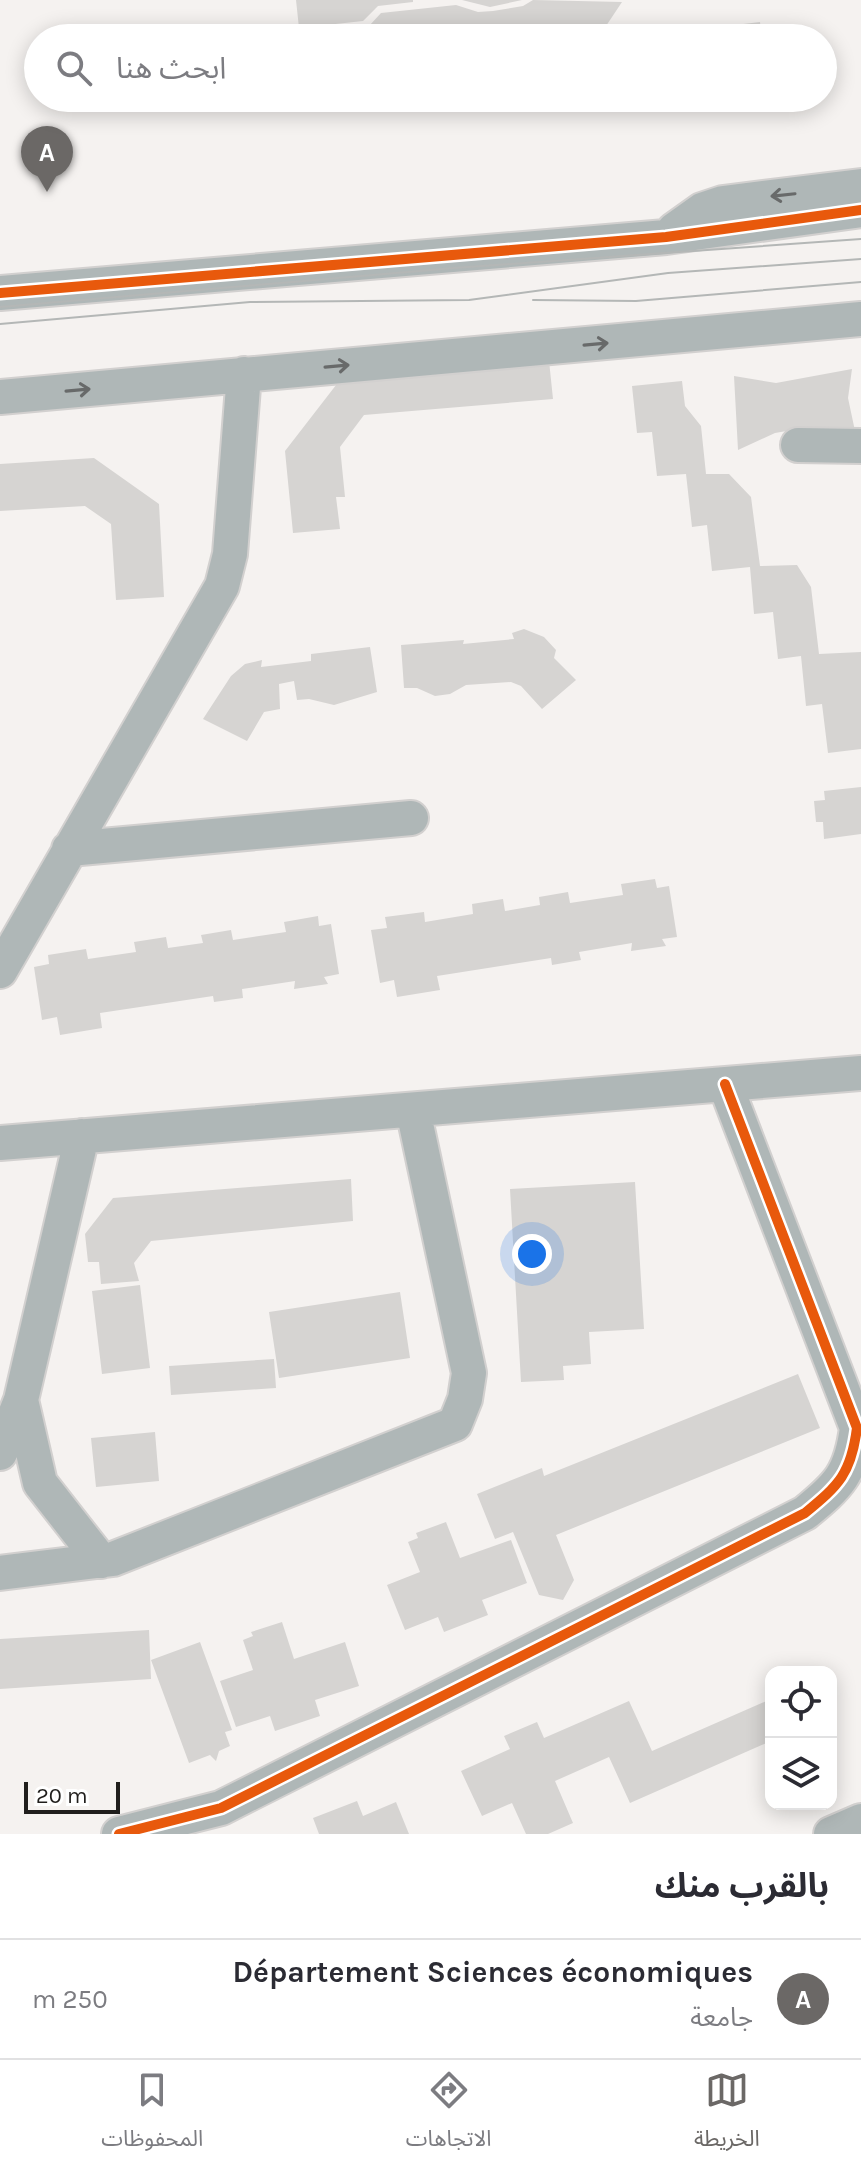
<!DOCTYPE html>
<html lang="ar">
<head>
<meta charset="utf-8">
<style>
	body { margin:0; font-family:Karla,"Noto Sans Arabic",sans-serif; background:#f7f7f7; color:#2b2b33; direction:rtl }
	.controls { position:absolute; right:24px; bottom:24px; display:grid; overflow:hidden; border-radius:16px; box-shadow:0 4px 20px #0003 }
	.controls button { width:72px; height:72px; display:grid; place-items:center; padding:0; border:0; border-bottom:2px solid #e1e1e2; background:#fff; color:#2b2b33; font:40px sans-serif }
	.scale { position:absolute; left:24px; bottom:20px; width:96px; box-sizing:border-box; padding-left:8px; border:4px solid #201e1c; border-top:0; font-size:22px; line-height:28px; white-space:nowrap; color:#201e1c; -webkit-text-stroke:6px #fff; paint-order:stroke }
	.you { position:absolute; left:532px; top:1254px; width:28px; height:28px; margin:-20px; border:6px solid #fff; border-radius:50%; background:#1a73e8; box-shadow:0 0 0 12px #1a73e833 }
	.badge { display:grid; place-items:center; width:52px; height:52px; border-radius:50%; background:#6b6866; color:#fff; font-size:26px; font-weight:700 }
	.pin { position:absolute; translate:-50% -66px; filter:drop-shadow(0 2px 4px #0008) }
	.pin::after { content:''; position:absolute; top:42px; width:28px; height:24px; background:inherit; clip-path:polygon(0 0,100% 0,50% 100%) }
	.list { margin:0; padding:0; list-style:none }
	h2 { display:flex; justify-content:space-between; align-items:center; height:104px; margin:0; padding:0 32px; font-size:34px }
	h2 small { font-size:26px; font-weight:400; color:#7c7c81 }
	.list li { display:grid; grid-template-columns:52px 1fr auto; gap:24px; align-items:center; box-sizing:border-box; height:120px; padding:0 32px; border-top:2px solid #e1e1e2 }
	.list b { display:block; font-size:30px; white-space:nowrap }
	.list p { margin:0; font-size:26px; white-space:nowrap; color:#7c7c81 }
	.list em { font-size:26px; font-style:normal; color:#7c7c81 }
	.icon { flex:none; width:44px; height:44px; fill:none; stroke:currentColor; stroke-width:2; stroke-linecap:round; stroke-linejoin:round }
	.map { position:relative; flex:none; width:861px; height:1834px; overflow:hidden; direction:ltr }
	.search { position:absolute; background:#fff; box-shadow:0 4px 20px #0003; left:24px; right:24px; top:24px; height:88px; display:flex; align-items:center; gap:20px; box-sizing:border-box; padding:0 28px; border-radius:44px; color:#7c7c81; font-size:30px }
	.sheet { height:224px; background:#fff }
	nav { display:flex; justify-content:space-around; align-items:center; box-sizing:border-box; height:112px; border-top:2px solid #e1e1e2; background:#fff; font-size:22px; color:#7c7c81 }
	nav a { display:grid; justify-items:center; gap:4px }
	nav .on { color:#6b6866 }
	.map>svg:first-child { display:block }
	.building { fill:#d6d4d2 }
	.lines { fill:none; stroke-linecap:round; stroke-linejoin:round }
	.minor-casing { stroke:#d2d0cf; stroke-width:38 }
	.minor { stroke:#afb7b7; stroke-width:34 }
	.tram { stroke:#b4b7b6; stroke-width:2 }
	.cycleway-casing { stroke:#fff; stroke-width:15 }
	.cycleway { stroke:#e8590c; stroke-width:10 }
	.oneway { stroke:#686a6a }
</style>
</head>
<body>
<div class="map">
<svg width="861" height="1834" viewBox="0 0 861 1834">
	<rect width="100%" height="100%" fill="#f5f2f0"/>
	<path class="building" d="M296,0H413V2L378,6L363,21L299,28Z
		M462,0H522L490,7Z
		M533,0L622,2L598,38H358L381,13L456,5L478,12L493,11L523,6Z
		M760,22L762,38H711L710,28Z
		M548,351L553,399L364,415L340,447L345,497H336L340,529L293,533L285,451L350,367Z
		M852,369L848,398L855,431L804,428L775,433L738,450L734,376L776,383Z
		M682,381L685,406L701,426L706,474H729L751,497L760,566L797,565L811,587L819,654L861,652V749L828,753L822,704L806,706L801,656L778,659L773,612L754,614L750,567L712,571L707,525L692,527L686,474L657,476L652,432L637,433L632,386Z
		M94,458L159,504L164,597L116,600L111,524L85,506L0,511V464Z
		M524,629L544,637L556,650L554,658L576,680L542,709L521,686L511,682L466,685L450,694L435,696L417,688H404L401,645L464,640L463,644L514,639L512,633Z
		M370,647L377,692L334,705L309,699L297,700L294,681L279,684L280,709L264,712L247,741L203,719L231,676L245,664L262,660L261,667L311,661V654Z
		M861,787V834L824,839L823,822H816L814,801L825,800L824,791Z
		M655,879L657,888L669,886L677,937L662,939L666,946L631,951L632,943L579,952L581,960L552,965L551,958L437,976L440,990L397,997L394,980L380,983L371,930L387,928L385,917L424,912L425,922L473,914L472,904L503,899L505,911L540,905L539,897L568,892L570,903L623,895L621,884Z
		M318,916L319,926L331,924L339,974L324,977L328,984L294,989L295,981L242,989L243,998L214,1002L213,996L100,1013L102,1028L60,1035L57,1017L42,1020L34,967L49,964L48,955L86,949L88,959L136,952L134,942L166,937L168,948L203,943L201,935L231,930L233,940L286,932L284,922Z
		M351,1179L353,1221L151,1241L134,1263L139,1281L101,1284L99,1262H88L85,1234L113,1198Z
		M635,1182L644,1329L589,1332L591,1364L563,1366L564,1380L521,1382L510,1189Z
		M140,1285L150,1368L102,1374L92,1291Z
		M400,1292L410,1358L279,1378L269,1312Z
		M274,1359L276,1388L171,1395L169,1366Z
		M798,1374L820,1428L556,1535L574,1580L563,1600L539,1595L513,1532L495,1539L477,1494L542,1468L544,1476Z
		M155,1432L159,1481L96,1487L91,1438Z
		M446,1522L460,1558L511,1540L527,1583L482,1600L488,1615L444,1632L438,1617L405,1630L387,1585L420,1572L408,1542L418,1538L416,1533Z
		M282,1622L294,1659L345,1642L359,1686L315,1700L320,1716L275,1731L270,1716L236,1727L220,1681L253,1670L243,1640L253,1636L251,1632Z
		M149,1630L151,1679L0,1689V1639Z
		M200,1642L232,1730L225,1732L230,1746L219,1751L216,1761L210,1755L189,1763L151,1660Z
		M771,1699V1741L630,1803L609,1757L555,1781L573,1823L548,1834H526L512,1803L482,1816L461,1771L510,1749L504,1736L537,1722L544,1738L629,1701L652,1751Z
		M357,1801L363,1816L396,1802L409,1834H319L313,1818Z"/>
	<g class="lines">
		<g class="minor-casing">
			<path id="minor" d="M674,230L702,210L723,203L861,186
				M0,293L666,237L861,210
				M0,397L861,319
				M798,445L861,446
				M69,849L411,818
				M0,971L222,586L230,554L244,374
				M0,1143L861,1073
				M21,1400L40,1483L101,1561
				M0,1453L21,1400L82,1136
				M0,1573L113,1559L455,1424L465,1399L469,1373L413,1110
				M119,1834L221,1808L805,1513C839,1485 851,1474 857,1428L725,1084
				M831,1834L861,1821"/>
		</g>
		<use href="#minor" class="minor"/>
		<path class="tram" d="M533,300L636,301L861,282
			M0,307L454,268L861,239
			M0,324L250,302L469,300L668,273L861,259"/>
		<g class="cycleway-casing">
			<path id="cycleway" d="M0,293L666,237L861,210
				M119,1834L221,1808L805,1513C839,1485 851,1474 857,1428L725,1084"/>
		</g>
		<use href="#cycleway" class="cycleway"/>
	</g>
	<defs><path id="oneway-shaft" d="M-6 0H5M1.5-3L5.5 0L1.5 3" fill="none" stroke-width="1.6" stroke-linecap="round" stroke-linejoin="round" transform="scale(2)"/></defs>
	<g class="oneway">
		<use href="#oneway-shaft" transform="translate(783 195) rotate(174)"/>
		<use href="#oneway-shaft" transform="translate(596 344) rotate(-5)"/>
		<use href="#oneway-shaft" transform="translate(337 366) rotate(-5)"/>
		<use href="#oneway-shaft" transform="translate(78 390) rotate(-5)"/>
	</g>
</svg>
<div class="controls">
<button><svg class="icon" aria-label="locate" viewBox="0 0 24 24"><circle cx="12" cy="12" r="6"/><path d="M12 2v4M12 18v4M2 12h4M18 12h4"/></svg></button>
<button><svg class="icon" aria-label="layers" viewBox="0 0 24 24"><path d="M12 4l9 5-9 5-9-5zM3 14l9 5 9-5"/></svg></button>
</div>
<div class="scale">20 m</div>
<div class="you"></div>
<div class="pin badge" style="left:47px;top:192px">A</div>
<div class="search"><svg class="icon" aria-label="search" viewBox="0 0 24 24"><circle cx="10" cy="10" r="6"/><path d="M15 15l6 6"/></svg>ابحث هنا</div>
</div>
<section class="sheet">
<h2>بالقرب منك<small></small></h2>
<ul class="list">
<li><span class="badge">A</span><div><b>Département Sciences économiques</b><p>جامعة</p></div><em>250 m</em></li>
</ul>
</section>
<nav>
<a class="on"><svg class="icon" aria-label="map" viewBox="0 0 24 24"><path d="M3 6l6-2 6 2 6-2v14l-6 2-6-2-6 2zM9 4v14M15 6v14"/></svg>الخريطة</a>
<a><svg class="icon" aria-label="directions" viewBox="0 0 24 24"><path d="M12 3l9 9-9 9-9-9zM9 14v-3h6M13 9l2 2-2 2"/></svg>الاتجاهات</a>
<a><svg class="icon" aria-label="saved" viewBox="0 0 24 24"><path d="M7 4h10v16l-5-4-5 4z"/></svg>المحفوظات</a>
</nav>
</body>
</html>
